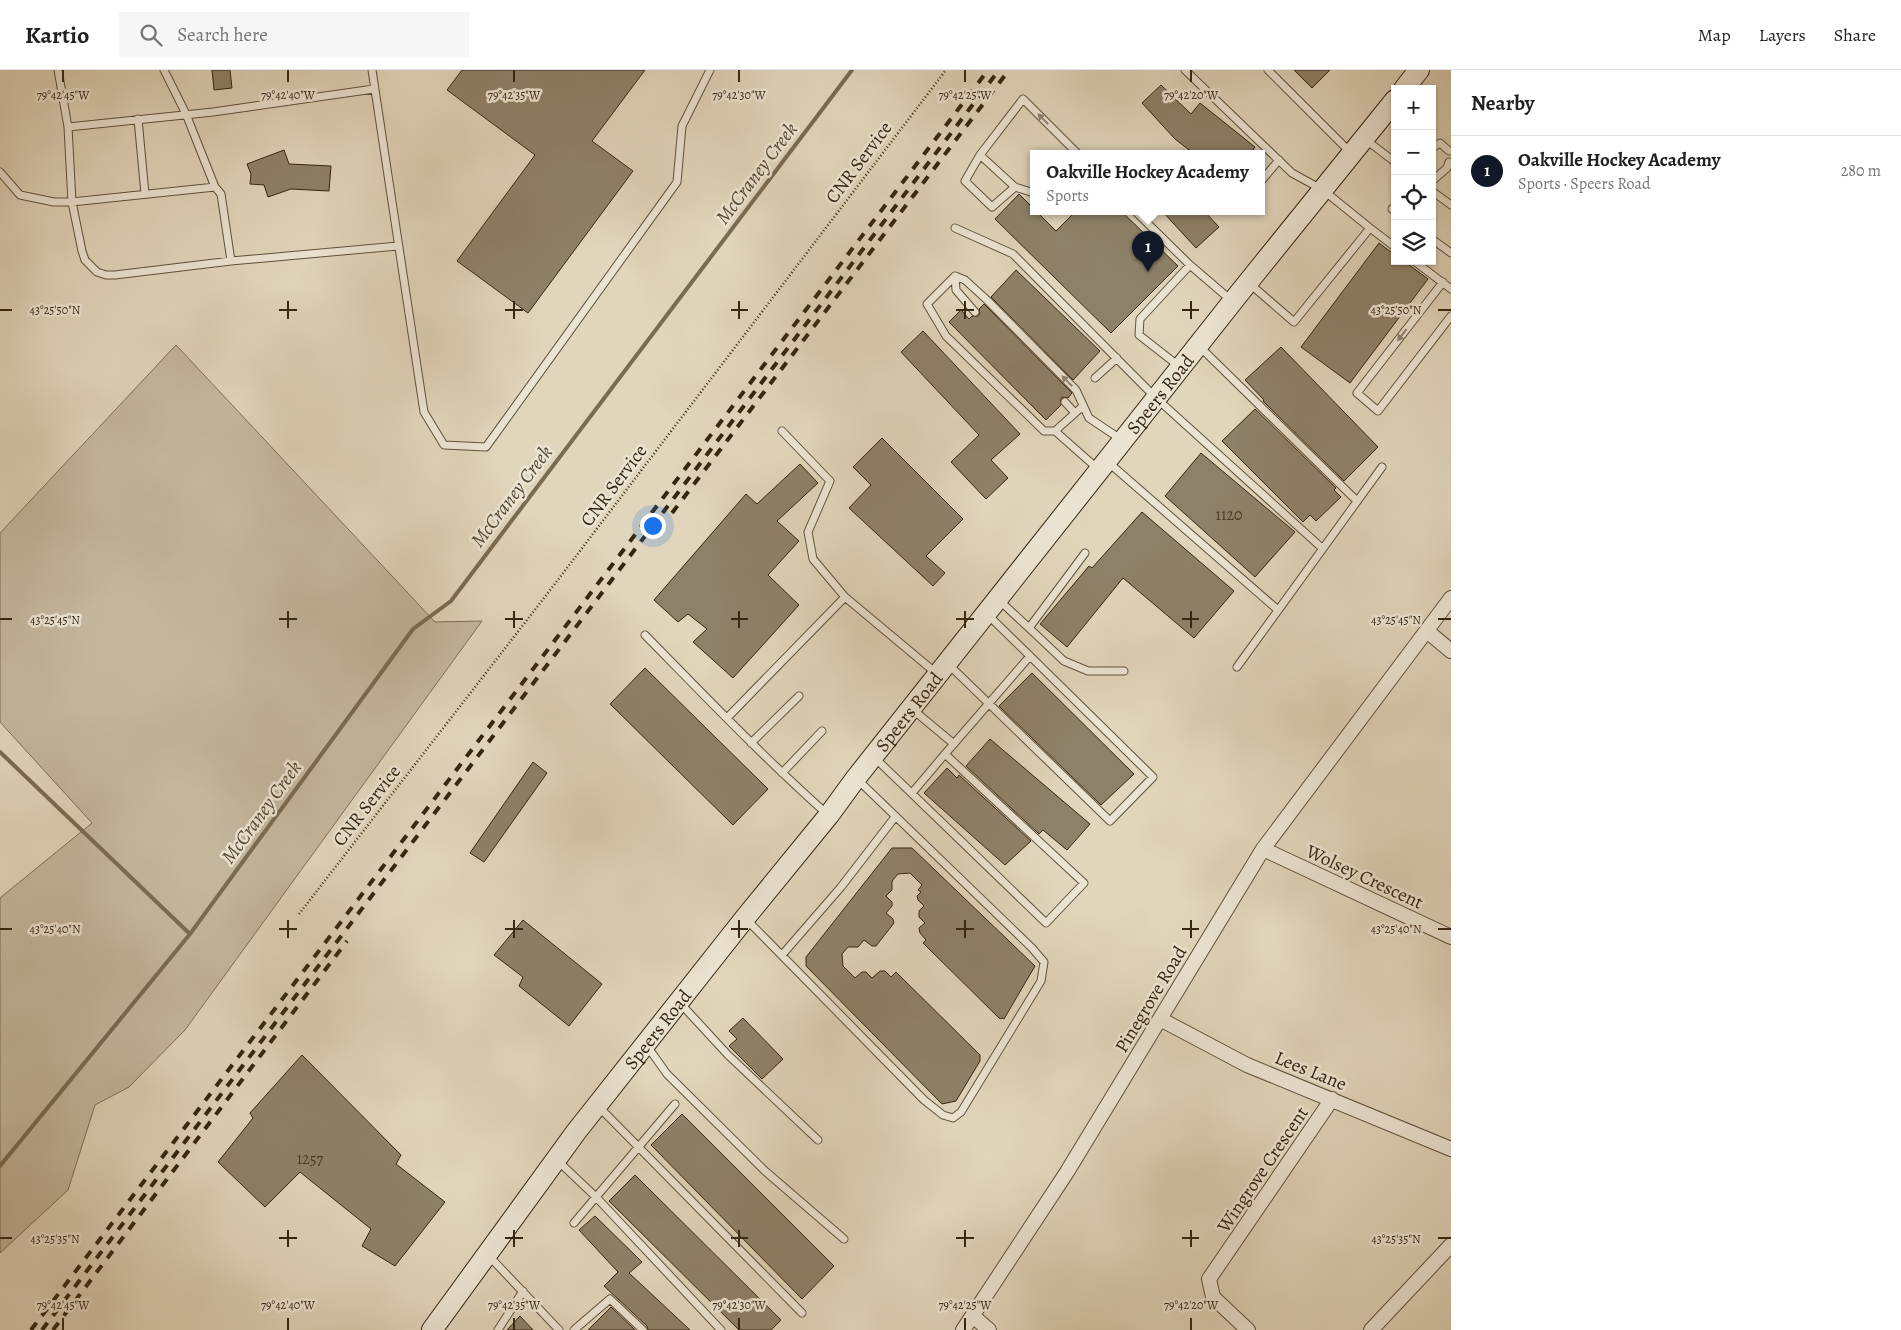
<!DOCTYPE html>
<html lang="en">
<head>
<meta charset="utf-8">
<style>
	body { margin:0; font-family:Alegreya,serif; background:#f6f6f6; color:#202124 }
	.controls { position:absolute; right:15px; top:15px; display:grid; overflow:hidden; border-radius:0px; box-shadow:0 1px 4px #0004 }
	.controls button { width:45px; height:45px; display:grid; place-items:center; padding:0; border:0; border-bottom:1px solid #e0e0e0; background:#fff; color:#202124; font:25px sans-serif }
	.you { position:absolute; left:652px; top:455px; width:18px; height:18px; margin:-12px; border:4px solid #fff; border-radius:50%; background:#1a73e8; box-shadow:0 0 0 8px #1a73e833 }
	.badge { display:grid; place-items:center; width:32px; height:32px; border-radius:50%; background:#111827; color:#fff; font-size:16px; font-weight:700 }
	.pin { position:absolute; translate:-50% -41px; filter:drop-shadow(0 1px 2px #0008) }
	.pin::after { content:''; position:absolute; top:26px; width:18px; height:15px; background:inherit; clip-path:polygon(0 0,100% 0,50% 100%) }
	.popup { position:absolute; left:1030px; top:80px; width:235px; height:65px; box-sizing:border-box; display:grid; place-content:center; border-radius:0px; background:#fff; filter:drop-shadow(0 1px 4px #0005); font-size:16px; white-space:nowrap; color:#757577 }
	.popup b { font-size:19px; color:#202124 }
	.popup::after { content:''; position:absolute; left:50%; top:100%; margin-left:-10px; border:10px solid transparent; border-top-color:#fff }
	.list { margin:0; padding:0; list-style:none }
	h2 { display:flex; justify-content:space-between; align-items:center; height:65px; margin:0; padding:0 20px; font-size:21px }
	h2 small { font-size:16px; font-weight:400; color:#757577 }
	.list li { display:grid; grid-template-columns:32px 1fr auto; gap:15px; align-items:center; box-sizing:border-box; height:70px; padding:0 20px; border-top:1px solid #e0e0e0 }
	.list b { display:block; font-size:19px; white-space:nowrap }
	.list p { margin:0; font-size:16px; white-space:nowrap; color:#757577 }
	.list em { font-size:16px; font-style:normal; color:#757577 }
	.icon { flex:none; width:28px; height:28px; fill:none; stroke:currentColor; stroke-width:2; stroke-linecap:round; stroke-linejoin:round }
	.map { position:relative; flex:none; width:1451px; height:1260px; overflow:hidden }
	header { display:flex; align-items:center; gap:30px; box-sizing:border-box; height:70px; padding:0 25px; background:#fff; border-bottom:1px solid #e0e0e0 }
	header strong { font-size:24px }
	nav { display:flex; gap:28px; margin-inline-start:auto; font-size:18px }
	.search { width:350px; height:45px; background:#f6f6f6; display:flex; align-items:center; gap:12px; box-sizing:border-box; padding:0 18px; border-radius:0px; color:#757577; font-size:19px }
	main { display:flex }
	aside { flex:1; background:#fff }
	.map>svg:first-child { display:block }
	.green { fill:#c4b79e; stroke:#7c6e57 }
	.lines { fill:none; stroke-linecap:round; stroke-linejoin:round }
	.stream { stroke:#796b54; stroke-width:4 }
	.building { fill:#8e8169; stroke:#352510 }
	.lane-casing { stroke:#60513b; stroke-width:9 }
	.street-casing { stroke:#60513b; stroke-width:16 }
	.secondary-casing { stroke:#352510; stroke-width:22 }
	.path { stroke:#352510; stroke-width:2.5; stroke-dasharray:1 2.5; stroke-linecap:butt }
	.lane { stroke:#ece4d3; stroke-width:7 }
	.street { stroke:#ece4d3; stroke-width:14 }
	.secondary { stroke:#ece4d3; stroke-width:20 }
	.rail { stroke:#352510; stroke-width:4; stroke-dasharray:9 9; stroke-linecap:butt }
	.oneway { fill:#908472 }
	.ticks { fill:none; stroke:#352510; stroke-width:2 }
	.labels { text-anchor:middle; stroke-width:5; stroke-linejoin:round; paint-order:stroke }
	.number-label { font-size:16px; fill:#4b3c26 }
	.street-label { font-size:19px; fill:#352510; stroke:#ece4d3 }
	.water-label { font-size:20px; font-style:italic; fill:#574832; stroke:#ece4d3 }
	.ticks-label { font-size:12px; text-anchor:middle; fill:#352510; stroke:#ece4d3; stroke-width:5; stroke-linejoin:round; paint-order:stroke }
</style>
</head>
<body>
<header>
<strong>Kartio</strong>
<div class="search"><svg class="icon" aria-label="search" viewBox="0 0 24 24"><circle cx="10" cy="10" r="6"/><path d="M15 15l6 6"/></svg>Search here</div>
<nav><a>Map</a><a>Layers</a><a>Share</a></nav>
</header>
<main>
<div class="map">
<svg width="1451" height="1260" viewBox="0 0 1451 1260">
	<rect width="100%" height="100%" fill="#e1d5bb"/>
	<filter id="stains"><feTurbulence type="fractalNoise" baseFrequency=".004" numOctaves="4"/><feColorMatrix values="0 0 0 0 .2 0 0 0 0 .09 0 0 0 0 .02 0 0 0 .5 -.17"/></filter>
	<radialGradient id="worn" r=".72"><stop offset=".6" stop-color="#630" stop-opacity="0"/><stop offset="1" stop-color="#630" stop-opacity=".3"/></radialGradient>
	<path class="green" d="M176,275L435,552L482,551L185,960L129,1017L95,1035L68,1120L0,1183V828L92,753L0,652V463Z"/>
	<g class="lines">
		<path class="stream" d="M0,682L190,864L0,1096
			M190,864L413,559L451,531L852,0"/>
	</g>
	<path class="building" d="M212,0H230L232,18L214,20Z
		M462,0H645L592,71L633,101L528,243L457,191L535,85L447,20Z
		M1294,0H1330L1312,18Z
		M1161,15L1191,44L1200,33L1255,77L1251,83H1193L1175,69L1142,33Z
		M284,80L289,94L331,96L329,121L291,119L268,127L264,115L250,114L251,104L247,94Z
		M1019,124L1056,161L1076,141H1121L1178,196L1111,263L995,149Z
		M1162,141H1204L1219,157L1196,178Z
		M1379,173L1395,185V191H1404L1428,209L1350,313L1301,277Z
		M1016,200L1100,281L1073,310L991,227Z
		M984,234L1072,323L1068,328L1064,327L1061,328V335L1046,350L949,252L961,240L969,249L972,246H978L980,243L979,239Z
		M923,261L1020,364L991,390L1008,408L986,429L951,392L979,365L901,282Z
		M1281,277L1378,377L1344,411L1263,331L1264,330L1245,310Z
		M1255,339L1336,418L1334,420L1341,427L1316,451L1310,445L1303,452L1222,371Z
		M882,368L963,449L926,486L945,503L933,516L849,438L871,415L853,397Z
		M1201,383L1295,462L1255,507L1165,426Z
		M800,394L818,413L777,451L799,471L768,505L799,535L733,608L693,572L707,559L688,544L678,552L654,530L746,424L757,434Z
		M1142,442L1234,521L1194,568L1123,508L1067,577L1040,554L1089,496L1092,498Z
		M645,598L768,719L733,755L610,634Z
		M1032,603L1134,704L1101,735L999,636Z
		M990,669L1090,754L1067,780L1043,760L1039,764L966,696Z
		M533,692L547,703L484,792L470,783Z
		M947,698L957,708L959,705L1031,771L1005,795L924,723Z
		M892,778H912L1035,896L1004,949L1002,948L1000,949L923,873L926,870L920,863L919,858L925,853L919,847V841L924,836L918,830L917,826L921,822L918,820L922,815L910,803L898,804L892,811V820L886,826L892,832V836L886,843L893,849L894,853L876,876H872L864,870L858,877H848L842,884L843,896L855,908L862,902H866L872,908L880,901H885L891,907L896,902L980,985V991L956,1031L942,1034L806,896V887Z
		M523,850L602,914L569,956L519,916L523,907L494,885Z
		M743,948L783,989L762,1009L729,976L737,969L729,961Z
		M302,985L401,1085L396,1094L445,1132L395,1196L362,1176L371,1159L300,1102L265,1137L218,1092L253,1048L250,1043Z
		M682,1044L834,1196L802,1229L651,1075Z
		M635,1105L781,1250L771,1260H739L609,1131Z
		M595,1146L642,1192L629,1203L690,1260H648L647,1256L604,1216L618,1202L579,1160Z
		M611,1237L635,1260H588Z
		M520,1246L533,1260H507Z"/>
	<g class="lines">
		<g class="lane-casing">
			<path id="lane" d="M58,0L68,57L72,132L82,181L85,190L97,202L106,205H115L231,191L398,176
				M164,0L186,44L215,117L221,124L231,191
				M372,0L424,342L444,375L486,377L677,112L682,56L710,0
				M1185,0L1292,103L1323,120L1370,158L1294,252L1250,214
				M1268,0L1351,83
				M138,49L145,124
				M68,57L213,42L374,19
				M1366,70L1395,92
				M1432,78L1440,73L1449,81
				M980,85L965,111L992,137L1015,117
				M0,102L20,125L54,132H72L215,117
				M1262,110L1279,90
				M1432,111L1447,98L1449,92
				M1432,121L1451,135
				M1034,123L1015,117L980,85L1023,29L1077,83
				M1395,136L1392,139L1395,141
				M1135,141L1190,195
				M955,158L1013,184L1156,328L1322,478
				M1370,158L1395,177
				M1432,169L1451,183
				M1414,191L1451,219
				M955,206L965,210L987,230L1076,320L1089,348L1122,370
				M955,206L927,234L946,266L1044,361H1055
				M955,206L956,220L975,242
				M1443,212L1357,323L1378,341L1451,246
				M1200,277L1357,431
				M1180,297L1139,265L1140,249L1190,195L1232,231
				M1095,308L1117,288
				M1065,332L1075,343
				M1083,336L1055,361L1098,399
				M782,361L830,411L808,462L813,489L845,527
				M1109,393L1278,540
				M1000,531L1029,558L1085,483
				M987,544L1030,586
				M1029,558L1064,591L1088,601H1124
				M645,565C705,626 763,687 827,744
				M1237,597L1382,397
				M912,639L954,674
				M727,648L845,527L936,603
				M751,673L799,626
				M875,688L1046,853L1084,813L945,684L1030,586L1153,707L1110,751L948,594
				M782,703L822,661
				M912,723L945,684
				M746,849L924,1030L943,1045L953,1048L961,1042L1041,911L1044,892L1032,878L858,710
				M782,885L841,817L895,747
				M681,934L728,985L818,1070
				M647,976L667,1004L765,1101L844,1169
				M599,1037L802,1243
				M558,1091L596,1127L675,1034
				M574,1153L596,1127L721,1260
				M489,1186L559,1260
				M498,1260L523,1221
				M574,1260L610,1229L643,1260"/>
		</g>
		<g class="street-casing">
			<path id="street" d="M1427,561L1451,581
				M1263,779L1451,867
				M1160,949L1247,995L1451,1079
				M973,1246L989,1260
				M963,1260L1067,1102L1263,779L1451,528
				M1248,1260L1213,1227L1209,1209L1332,1029
				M1371,1260L1451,1175"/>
		</g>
		<g class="secondary-casing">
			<g id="secondary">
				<path d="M1404,19L1419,0"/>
				<path id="s1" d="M432,1260L576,1062L745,848L829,745L856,708L1237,226L1395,30"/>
			</g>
		</g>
		<path class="path" d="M299,844L551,519L946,0"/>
		<use href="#lane" class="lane"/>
		<use href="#street" class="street"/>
		<use href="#secondary" class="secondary"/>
		<path class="rail" d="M672,443L1009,0
			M31,1260L988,0
			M42,1260L999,0
			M53,1260L347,871"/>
	</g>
	<defs><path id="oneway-solid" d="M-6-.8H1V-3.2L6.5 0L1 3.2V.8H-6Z" transform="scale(1.25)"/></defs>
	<g class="oneway">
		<use href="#oneway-solid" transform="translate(1043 49) rotate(-135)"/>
		<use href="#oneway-solid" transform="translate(1402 265) rotate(128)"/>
		<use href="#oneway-solid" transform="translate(1067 311) rotate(-135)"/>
	</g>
	<path class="ticks" d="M63,0V12M288,0V12M514,0V12M739,0V12M965,0V12M1191,0V12M288,231V249M514,231V249M739,231V249M965,231V249M1191,231V249M0,240H12M279,240H297M505,240H523M731,240H748M956,240H974M1182,240H1199M1438,240H1451M288,541V558M514,541V558M739,541V558M965,541V558M1191,541V558M0,549H12M279,549H297M505,549H523M731,549H748M956,549H974M1182,549H1199M1438,549H1451M288,850V868M514,850V868M739,850V868M965,850V868M1191,850V868M0,859H12M279,859H297M505,859H523M731,859H748M956,859H974M1182,859H1199M1438,859H1451M288,1160V1177M514,1160V1177M739,1160V1177M965,1160V1177M1191,1160V1177M0,1168H12M279,1168H297M505,1168H523M731,1168H748M956,1168H974M1182,1168H1199M1438,1168H1451M63,1248V1260M288,1248V1260M514,1248V1260M739,1248V1260M965,1248V1260M1191,1248V1260"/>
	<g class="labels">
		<g class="number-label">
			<text x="1229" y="450">1120</text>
			<text x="310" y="1094">1257</text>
		</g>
		<g class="street-label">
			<text transform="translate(858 92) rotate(-53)" y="7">CNR Service</text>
			<text dy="7" stroke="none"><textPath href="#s1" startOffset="1186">Speers Road</textPath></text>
			<text transform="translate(613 415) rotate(-53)" y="7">CNR Service</text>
			<text dy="7" stroke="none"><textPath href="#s1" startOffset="781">Speers Road</textPath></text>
			<text transform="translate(366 735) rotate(-52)" y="7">CNR Service</text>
			<text transform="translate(1365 806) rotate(25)" y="7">Wolsey Crescent</text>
			<text transform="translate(1150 929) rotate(-59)" y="7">Pinegrove Road</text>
			<text dy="7" stroke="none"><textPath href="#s1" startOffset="376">Speers Road</textPath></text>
			<text transform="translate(1311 1000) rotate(22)" y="7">Lees Lane</text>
			<text transform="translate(1262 1099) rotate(-56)" y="7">Wingrove Crescent</text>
		</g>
		<g class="water-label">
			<text transform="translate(756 103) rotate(-53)" y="7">McCraney Creek</text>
			<text transform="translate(511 426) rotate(-53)" y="7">McCraney Creek</text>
			<text transform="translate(261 742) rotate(-54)" y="7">McCraney Creek</text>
		</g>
	</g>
	<g class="ticks-label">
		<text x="63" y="29">79°42'45"W</text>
		<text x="288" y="29">79°42'40"W</text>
		<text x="514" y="29">79°42'35"W</text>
		<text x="739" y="29">79°42'30"W</text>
		<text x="965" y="29">79°42'25"W</text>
		<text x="1191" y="29">79°42'20"W</text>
		<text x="55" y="244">43°25'50"N</text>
		<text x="1396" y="244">43°25'50"N</text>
		<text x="55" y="554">43°25'45"N</text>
		<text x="1396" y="554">43°25'45"N</text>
		<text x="55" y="863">43°25'40"N</text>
		<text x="1396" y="863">43°25'40"N</text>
		<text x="55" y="1173">43°25'35"N</text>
		<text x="1396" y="1173">43°25'35"N</text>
		<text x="63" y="1239">79°42'45"W</text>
		<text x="288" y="1239">79°42'40"W</text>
		<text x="514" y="1239">79°42'35"W</text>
		<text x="739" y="1239">79°42'30"W</text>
		<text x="965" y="1239">79°42'25"W</text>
		<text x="1191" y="1239">79°42'20"W</text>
	</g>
	<rect width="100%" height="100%" filter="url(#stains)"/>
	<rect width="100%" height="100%" fill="url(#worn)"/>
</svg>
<div class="controls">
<button>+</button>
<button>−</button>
<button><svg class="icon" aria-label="locate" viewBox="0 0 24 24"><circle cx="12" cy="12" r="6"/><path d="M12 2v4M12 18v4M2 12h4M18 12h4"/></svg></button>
<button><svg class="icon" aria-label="layers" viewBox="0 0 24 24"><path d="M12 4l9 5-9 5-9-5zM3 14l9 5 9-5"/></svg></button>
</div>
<div class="you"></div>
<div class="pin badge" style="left:1148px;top:202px">1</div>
<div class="popup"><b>Oakville Hockey Academy</b>Sports</div>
</div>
<aside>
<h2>Nearby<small></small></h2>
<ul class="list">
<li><span class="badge">1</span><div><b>Oakville Hockey Academy</b><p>Sports · Speers Road</p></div><em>280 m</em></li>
</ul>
</aside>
</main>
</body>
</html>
